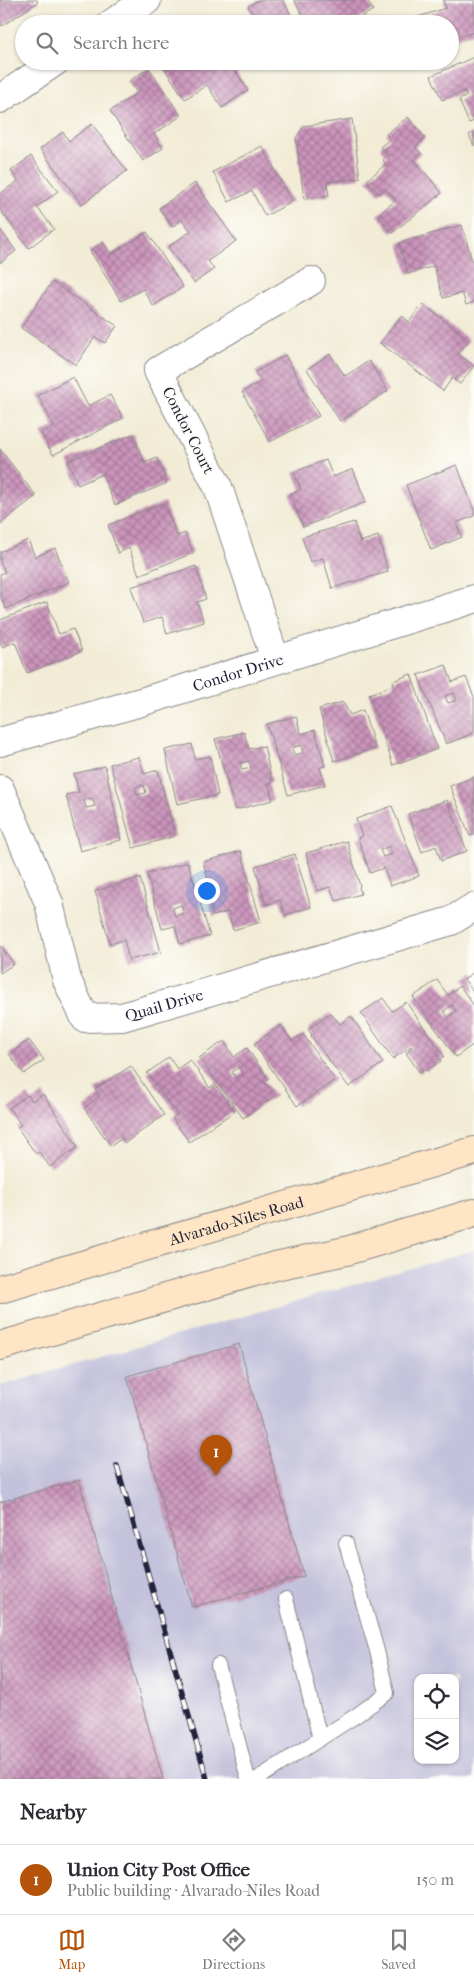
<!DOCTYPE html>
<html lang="en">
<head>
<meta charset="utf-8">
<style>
	body { margin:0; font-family:"IM FELL French Canon",serif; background:#f2f2f3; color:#2b2b33 }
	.controls { position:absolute; right:15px; bottom:15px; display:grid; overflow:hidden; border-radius:10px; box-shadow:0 1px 4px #0004 }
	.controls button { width:45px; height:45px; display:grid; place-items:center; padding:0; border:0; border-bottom:1px solid #e1e1e2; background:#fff; color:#2b2b33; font:25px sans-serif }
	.you { position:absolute; left:206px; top:890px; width:18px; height:18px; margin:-12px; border:4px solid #fff; border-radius:50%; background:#1a73e8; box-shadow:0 0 0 8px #1a73e833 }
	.badge { display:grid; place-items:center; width:32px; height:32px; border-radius:50%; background:#b45309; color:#fff; font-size:16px; font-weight:700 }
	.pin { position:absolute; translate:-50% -41px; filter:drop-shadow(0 1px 2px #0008) }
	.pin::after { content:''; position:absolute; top:26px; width:18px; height:15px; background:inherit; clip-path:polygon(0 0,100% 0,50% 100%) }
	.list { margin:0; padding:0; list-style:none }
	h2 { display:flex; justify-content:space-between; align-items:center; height:65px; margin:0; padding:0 20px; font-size:21px }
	h2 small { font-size:16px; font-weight:400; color:#7c7c81 }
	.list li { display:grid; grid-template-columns:32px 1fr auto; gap:15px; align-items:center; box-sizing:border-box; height:70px; padding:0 20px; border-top:1px solid #e1e1e2 }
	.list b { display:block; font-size:19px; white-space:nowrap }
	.list p { margin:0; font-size:16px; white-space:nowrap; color:#7c7c81 }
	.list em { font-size:16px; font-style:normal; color:#7c7c81 }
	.icon { flex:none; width:28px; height:28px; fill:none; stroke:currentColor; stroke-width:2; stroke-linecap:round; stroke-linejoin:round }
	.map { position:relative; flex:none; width:474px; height:1779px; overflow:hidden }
	.search { position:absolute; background:#fff; box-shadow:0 1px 4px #0004; left:15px; right:15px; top:15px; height:55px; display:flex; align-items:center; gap:12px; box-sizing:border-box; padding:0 18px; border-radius:28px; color:#7c7c81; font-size:19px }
	.sheet { height:135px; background:#fff }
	nav { display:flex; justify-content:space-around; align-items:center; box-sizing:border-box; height:70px; border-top:1px solid #e1e1e2; background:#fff; font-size:14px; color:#7c7c81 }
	nav a { display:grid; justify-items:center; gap:2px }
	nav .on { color:#b45309 }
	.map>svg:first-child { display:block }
	.industrial { fill:#c3c1db; fill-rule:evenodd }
	.building { fill:url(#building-cross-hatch); fill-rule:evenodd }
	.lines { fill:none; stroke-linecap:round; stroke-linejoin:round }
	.lane-casing { stroke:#8a8788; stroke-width:16 }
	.street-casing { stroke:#8a8788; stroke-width:30 }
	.secondary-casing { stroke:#8a8788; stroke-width:30 }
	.lane { stroke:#fff; stroke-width:14 }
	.street { stroke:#fff; stroke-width:28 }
	.secondary { stroke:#fee5c5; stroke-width:28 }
	.rail-casing { stroke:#22223b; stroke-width:5.5 }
	.rail { stroke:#fdfcf7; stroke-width:4; stroke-dasharray:11; stroke-linecap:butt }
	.labels { text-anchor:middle; stroke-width:4; stroke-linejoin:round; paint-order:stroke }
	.street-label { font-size:16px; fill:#22223b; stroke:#fdfcf7 }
</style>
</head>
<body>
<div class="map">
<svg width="474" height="1779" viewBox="0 0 474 1779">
	<defs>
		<pattern id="building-cross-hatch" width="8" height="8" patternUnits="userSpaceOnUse" patternTransform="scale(1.25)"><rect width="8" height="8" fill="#cb94bb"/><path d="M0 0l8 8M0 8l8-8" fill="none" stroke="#a47899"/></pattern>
	</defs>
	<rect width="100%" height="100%" fill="#fdfcf7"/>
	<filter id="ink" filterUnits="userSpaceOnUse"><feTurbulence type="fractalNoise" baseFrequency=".02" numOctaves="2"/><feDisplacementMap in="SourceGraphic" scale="10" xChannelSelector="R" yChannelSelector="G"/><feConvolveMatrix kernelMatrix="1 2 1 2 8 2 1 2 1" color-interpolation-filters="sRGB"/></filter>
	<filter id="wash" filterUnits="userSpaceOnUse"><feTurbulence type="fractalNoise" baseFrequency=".0096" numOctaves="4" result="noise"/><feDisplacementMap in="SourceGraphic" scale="20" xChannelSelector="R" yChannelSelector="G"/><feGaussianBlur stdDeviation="1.12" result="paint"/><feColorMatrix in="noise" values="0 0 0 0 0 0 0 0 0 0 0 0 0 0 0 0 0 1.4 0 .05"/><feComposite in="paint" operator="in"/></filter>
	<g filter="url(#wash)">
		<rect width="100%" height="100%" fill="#f2ecd6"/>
		<path class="industrial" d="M474,1250V1779H0V1386ZM418,1678H455V1760H418Z"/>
		<g id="blocks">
			<path class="building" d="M0,0H37L38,2L2,26L0,23Z
				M259,0H283L296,24H236L253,15L248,6Z
				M294,0H367L373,10L350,24H308Z
				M443,0H474V32L450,40V24H420L418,17L446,8Z
				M474,57V121L469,123L459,100L467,96L464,91L442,100L431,76Z
				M162,61H229L248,90L222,108L207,85L185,99L160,62Z
				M274,61H288L278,67Z
				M149,68L181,116L154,134L163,148L143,161L110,111L137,93L129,81Z
				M408,117L425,138L415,147L421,153L414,159L442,193L392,233L378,215L396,200L386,189L379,194L367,180L386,164L383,160L387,156L380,147L390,139L386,134Z
				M352,119L360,178L327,182L329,196L304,199L296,138L304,126Z
				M92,124L127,171L82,204L40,149L63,132L69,141Z
				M474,132V146L469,135Z
				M262,146L292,202L265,216L252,191L229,202L213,172Z
				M31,156L58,191L37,207L54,229L29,248L0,210V194L18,181L11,171Z
				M195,183L236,241L208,261L214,269L194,283L168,247L191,231L182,220L172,227L159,208Z
				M462,225L474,268V302L466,305L462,293L443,298L434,266L408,274L399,243Z
				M0,229L16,251L0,263Z
				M147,232L183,287L153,306L143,289L121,301L90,251L103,242L111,254Z
				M52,282L117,326L105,343L95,337L76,365L21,328Z
				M423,304L469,340L458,354L474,366L460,384L452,378L443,391L380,343L402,315L409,322Z
				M330,354L345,376L369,361L388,391L340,421L307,369Z
				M285,355L319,416L270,442L242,392L261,382L255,372Z
				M73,377L88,406L110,395L123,418L53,455L41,433L54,427L38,395Z
				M133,434L145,463L157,458L167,483L115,505L102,474L78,485L68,461Z
				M0,449L36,496L0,524Z
				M326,460L333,477L353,469L366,502L303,527L290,494L301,490L294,472Z
				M457,465L474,510V516L456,523L462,537L431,550L406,485Z
				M164,503L177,536L185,533L193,553L139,575L129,548L118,553L108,525Z
				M354,522L360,542L378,536L388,572L332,588L323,558L310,562L302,537Z
				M28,540L35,557L55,548L69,582L6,609L0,595V574L5,572L0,561V552Z
				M196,566L206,599L197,602L204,622L167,634L162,617L143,623L131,587Z
				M47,602L59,634L73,629L82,651L27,673L15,642L2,647L0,641V620Z
				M446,665L452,682L466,677L474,697V733L446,744L418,675ZM454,693L457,700L448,703L445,696Z
				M411,674L437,749L393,765L369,694L394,685L393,681Z
				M343,702L350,715L363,710L375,748L334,761L319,709Z
				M296,716L301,734L315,730L325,766L320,767L325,785L288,795L267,724ZM301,745L303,753L294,755L292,748Z
				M244,732L249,749L264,746L272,782L268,783L273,800L235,810L215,739ZM249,761L251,768L242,770L240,763Z
				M192,744L195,759L210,756L218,795L177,804L165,750Z
				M139,757L144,774L158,770L175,836L133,848L110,764ZM144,785L146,793L137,795L135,787Z
				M105,766L121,840L80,851L66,795L79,792L74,774ZM92,798L95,806L86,808L84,800Z
				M474,777V835L470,836L450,786Z
				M447,800L467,851L441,861L436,846L422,852L408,814Z
				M392,806L419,876L390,886L384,868L370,873L358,838L362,836L356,819ZM389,846L392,854L383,857L380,850Z
				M347,841L360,886L359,887L361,894L336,901L330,887L317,891L306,853Z
				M241,851L261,922L233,930L228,912L213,916L204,880L208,879L203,862Z
				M295,854L311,907L285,915L280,900L266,905L255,866Z
				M188,862L210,936L180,944L175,926L162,929L147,874ZM181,905L184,913L175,916L173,908Z
				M140,878L161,952L129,960L124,940L110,944L95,891Z
				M0,945L14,964L0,973Z
				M474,972V993L464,979Z
				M437,980L448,995L460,986L474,1006V1044L456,1057L413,997ZM452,1005L456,1011L448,1017L444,1011Z
				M383,998L392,1011L406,1002L444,1056L440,1059L441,1061L426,1071L425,1069L420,1073L406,1053L412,1048L411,1046L393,1059L361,1013Z
				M330,1013L340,1024L351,1016L383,1063L349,1087L311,1036L312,1035L308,1029Z
				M281,1025L292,1041L303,1034L335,1080L297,1106L254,1044Z
				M29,1040L44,1060L24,1074L9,1054Z
				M224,1041L234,1057L247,1048L268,1079L264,1081L275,1096L243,1118L199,1058ZM239,1067L243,1073L236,1078L232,1072Z
				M169,1057L177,1069L190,1060L210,1088L215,1084L235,1111L189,1142L172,1118L177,1114L147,1073Z
				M131,1066L164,1115L125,1143L122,1138L111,1146L84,1108L100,1096L95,1089Z
				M43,1094L78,1147L50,1167L39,1152L36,1154L17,1127L21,1125L9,1108L28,1095L32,1101Z
				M239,1344L304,1576L192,1607L127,1376Z
				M79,1480L163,1779H0V1502Z"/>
		</g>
	</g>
	<g filter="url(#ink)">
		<use href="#blocks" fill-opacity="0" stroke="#8a8788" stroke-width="1"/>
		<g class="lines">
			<g class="lane-casing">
				<path id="lane" d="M286,1599L320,1739
					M218,1665L248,1779
					M257,1779L357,1715L387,1693L377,1651L346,1543"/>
			</g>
			<g class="street-casing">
				<g id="street">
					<path d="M111,24L147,0"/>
					<path d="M0,99L56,61"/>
					<path d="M275,659L218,487L158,371L311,281"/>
					<path id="s1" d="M0,742L141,702L474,599"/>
					<path id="s2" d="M0,789L49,903L67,980L85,1018L122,1017L451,921L474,907"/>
				</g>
			</g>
			<g class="secondary-casing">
				<g id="secondary">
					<path id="s3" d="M0,1289L474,1151"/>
					<path d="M0,1346L275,1266L346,1251L474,1213"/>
				</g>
			</g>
			<use href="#lane" class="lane"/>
			<use href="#street" class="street"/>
			<use href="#secondary" class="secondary"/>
			<g class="rail-casing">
				<path id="rail" d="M117,1466L207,1779"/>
			</g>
			<use href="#rail" class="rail"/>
		</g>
	</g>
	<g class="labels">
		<g class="street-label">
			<text transform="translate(189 430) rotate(63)" y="6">Condor Court</text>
			<text dy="6" stroke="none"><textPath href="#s1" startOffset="248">Condor Drive</textPath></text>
			<text dy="6" stroke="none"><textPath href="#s2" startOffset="326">Quail Drive</textPath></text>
			<text dy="6" stroke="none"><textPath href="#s3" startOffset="246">Alvarado-Niles Road</textPath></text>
		</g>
	</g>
</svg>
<div class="controls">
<button><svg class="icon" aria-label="locate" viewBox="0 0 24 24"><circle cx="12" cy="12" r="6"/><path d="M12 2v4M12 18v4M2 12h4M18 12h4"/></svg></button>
<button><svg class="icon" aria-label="layers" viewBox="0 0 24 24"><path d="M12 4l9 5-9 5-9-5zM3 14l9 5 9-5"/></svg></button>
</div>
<div class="you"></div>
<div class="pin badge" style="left:216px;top:1476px">1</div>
<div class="search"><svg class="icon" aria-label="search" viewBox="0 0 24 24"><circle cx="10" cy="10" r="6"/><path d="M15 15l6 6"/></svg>Search here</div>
</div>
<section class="sheet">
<h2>Nearby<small></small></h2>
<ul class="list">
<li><span class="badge">1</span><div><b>Union City Post Office</b><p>Public building · Alvarado-Niles Road</p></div><em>150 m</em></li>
</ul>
</section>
<nav>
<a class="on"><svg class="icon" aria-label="map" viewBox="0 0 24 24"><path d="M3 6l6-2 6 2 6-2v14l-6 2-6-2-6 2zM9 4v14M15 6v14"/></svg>Map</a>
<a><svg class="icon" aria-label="directions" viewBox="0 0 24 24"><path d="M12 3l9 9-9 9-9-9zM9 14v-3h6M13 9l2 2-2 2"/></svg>Directions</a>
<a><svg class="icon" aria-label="saved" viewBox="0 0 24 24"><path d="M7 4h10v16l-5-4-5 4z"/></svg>Saved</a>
</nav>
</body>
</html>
